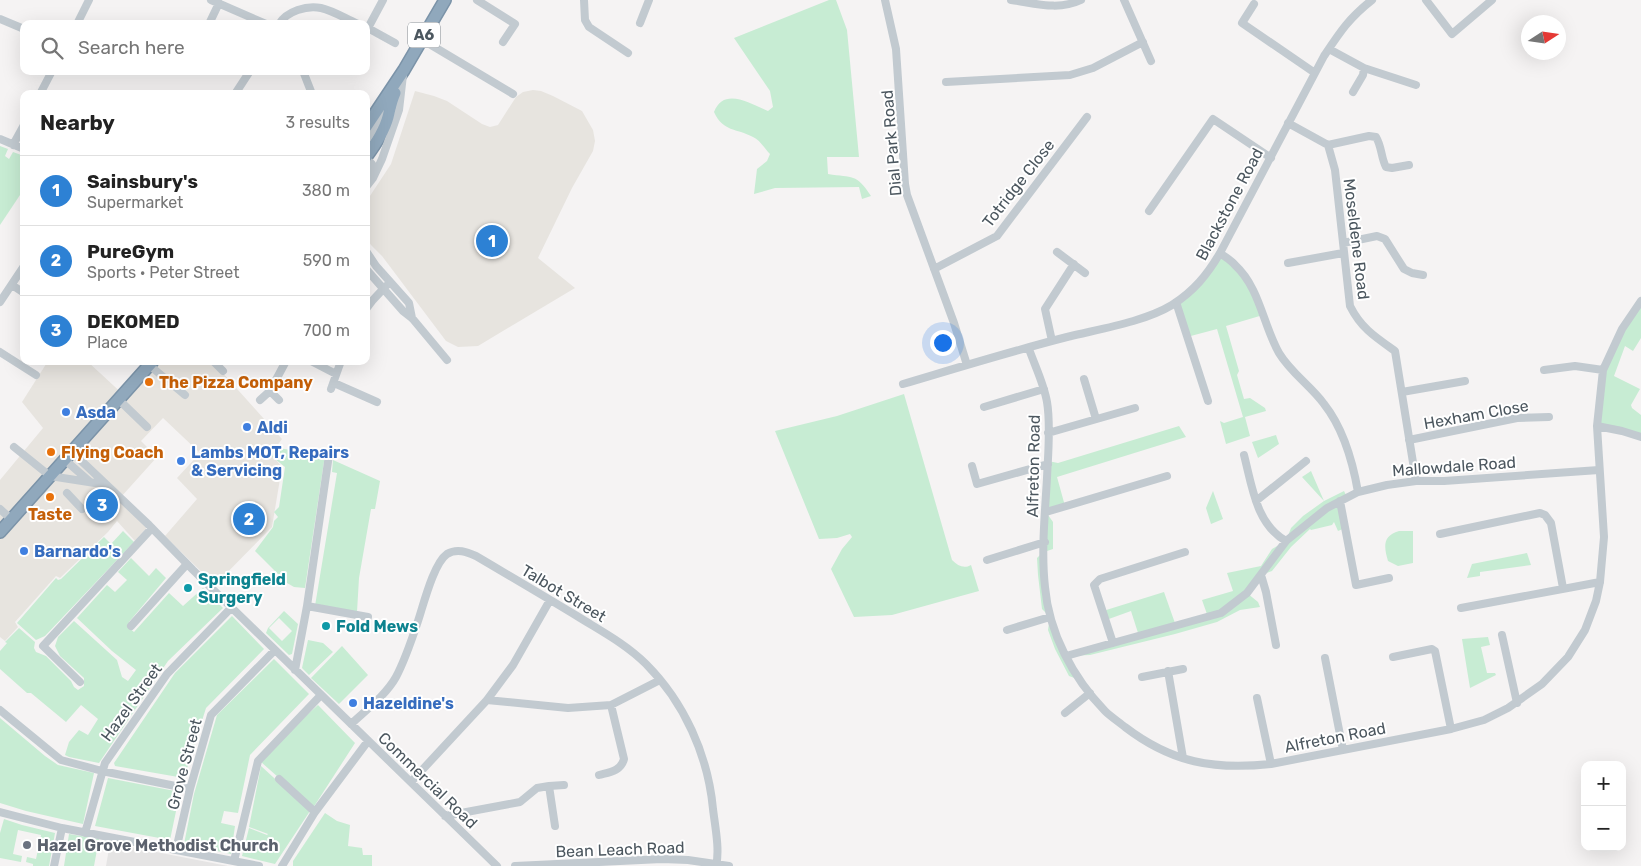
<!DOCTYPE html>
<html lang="en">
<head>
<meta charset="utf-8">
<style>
	body { margin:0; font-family:Rubik,sans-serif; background:#f2f2f2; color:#222 }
	.controls { position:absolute; right:15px; bottom:15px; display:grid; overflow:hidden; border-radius:10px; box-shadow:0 5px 20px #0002 }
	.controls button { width:45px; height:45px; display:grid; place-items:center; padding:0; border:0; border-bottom:1px solid #e0e0e0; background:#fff; color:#222; font:25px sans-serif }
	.compass { position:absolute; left:1521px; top:15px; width:45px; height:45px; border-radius:50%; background:#fff; box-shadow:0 5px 20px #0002; rotate:78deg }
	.you { position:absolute; left:942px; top:342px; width:18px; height:18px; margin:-12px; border:4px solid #fff; border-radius:50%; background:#1a73e8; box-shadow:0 0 0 8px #1a73e833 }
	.badge { display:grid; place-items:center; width:32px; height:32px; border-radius:50%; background:#2d81d4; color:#fff; font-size:16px; font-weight:700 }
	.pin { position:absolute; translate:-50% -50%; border:2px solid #fff; box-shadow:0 1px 5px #0006 }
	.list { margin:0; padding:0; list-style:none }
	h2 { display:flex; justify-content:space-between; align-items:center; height:65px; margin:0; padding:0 20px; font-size:21px }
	h2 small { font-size:16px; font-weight:400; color:#767676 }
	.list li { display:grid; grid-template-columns:32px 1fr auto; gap:15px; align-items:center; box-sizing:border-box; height:70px; padding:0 20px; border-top:1px solid #e0e0e0 }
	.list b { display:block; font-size:19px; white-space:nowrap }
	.list p { margin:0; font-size:16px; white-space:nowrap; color:#767676 }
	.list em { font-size:16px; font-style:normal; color:#767676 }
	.icon { flex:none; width:28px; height:28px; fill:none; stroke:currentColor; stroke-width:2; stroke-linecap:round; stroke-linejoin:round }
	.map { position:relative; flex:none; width:1641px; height:866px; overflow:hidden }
	.search { position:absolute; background:#fff; box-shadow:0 5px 20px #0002; left:20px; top:20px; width:350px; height:55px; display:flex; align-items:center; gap:12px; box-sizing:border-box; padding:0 18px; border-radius:10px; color:#767676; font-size:19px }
	.panel { position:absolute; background:#fff; box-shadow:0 5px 20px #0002; left:20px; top:90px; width:350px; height:275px; border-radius:10px }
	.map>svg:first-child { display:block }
	.commercial { fill:#e7e4df }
	.education { fill:#e5e4e4 }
	.green { fill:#c7ecd3; fill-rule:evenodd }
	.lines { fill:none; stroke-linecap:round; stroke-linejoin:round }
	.highway-casing { stroke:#7b93a8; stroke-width:14 }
	.minor { stroke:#c2cad0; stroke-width:8 }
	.highway { stroke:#90a8bc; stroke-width:11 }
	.food-dot { fill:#e8710a; stroke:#fff; stroke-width:2 }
	.shop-dot { fill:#3f7fe0; stroke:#fff; stroke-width:2 }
	.culture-dot { fill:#0f9aa8; stroke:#fff; stroke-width:2 }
	.worship-dot { fill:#6b7280; stroke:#fff; stroke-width:2 }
	.labels { text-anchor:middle; stroke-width:4; stroke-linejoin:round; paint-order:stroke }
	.shield { fill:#fff; stroke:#82898f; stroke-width:1 }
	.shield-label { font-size:15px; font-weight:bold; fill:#4c575f }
	.street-label { font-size:16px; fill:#4c575f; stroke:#fff }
	.food-label { font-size:16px; font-weight:bold; fill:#c56008; stroke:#fff; text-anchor:start }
	.shop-label { font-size:16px; font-weight:bold; fill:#366cbe; stroke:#fff; text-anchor:start }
	.culture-label { font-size:16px; font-weight:bold; fill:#0d838f; stroke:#fff; text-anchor:start }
	.worship-label { font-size:16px; font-weight:bold; fill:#5b616d; stroke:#fff; text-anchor:start }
</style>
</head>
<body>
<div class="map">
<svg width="1641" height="866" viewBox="0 0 1641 866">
	<rect width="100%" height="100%" fill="#f5f3f3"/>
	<path class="commercial" d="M533,90L541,91L553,96L582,111L593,130L595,141L593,151L572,188L538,258L575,288L478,346L458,347L446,341L382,256L371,245L366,238V202L391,164L415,91L434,96L447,101L482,124L490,127L498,125L516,97L523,92Z
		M48,361H87L127,398L158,361H212L282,439L271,454L282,467L272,527L215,585L165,536L197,499L177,478L200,453L163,418L141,441L157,457L121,497L149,525L135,541L117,521L108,532L60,578L56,576L15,622L18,627L5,641L0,637V480L43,428L22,402Z"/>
	<path class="education" d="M110,843L228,866H106Z"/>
	<path class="green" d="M829,0H836L847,30L859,157H827L828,174C853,178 856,173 871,196L862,199L859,187L775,188L754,194L757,169L767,161L770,154C765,149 760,140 753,137C736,128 723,132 714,112C724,86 751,104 768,111L773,107L770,91L734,38Z
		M0,146L8,149L5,156L9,159L13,152L24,156V189L0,225Z
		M1220,253L1236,265L1263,315L1226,326L1239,371L1237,375L1244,399L1250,398L1265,408L1266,411L1245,417L1250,436L1226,444L1220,421L1224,423L1243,417L1217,329L1187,337L1176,302L1187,295Z
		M1641,301V338L1633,351L1625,346L1614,376L1640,389L1631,405L1632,408L1641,415V437L1597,426L1603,370Z
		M904,394L952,560C958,566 964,569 971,565L979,591L892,615L854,617L831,569L842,549L852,537L850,534L837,538L819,539L775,431L837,416Z
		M1179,426L1186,437L1057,477L1065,506L1046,512L1053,522V549L1044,552L1045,590L1066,656L1139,636L1131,611L1106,620L1103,611L1164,592L1176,626L1208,617L1202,600L1233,591L1227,573L1261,566L1272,549L1286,541L1291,528L1303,516L1324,501L1302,477L1311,471L1324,501L1344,491L1347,497L1340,501L1345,528L1338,531L1334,522L1332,525L1311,530L1310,529L1291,547L1272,571L1261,575L1247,593L1258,602L1260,607L1240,610L1217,622L1175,634L1090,655L1066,656L1080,680L1069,676L1055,649L1048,630L1050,617L1042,609L1038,575L1037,558L1044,551L1048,461L1058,463Z
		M1276,435L1279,444L1258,458L1252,442Z
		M278,448L325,455L305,588L294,587L287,583L255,551L273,527L274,521L278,517L274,512L279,507L285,467L270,455Z
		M333,460L380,481L375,509H371L359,578L357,612L315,606L337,473L332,472Z
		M1213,491L1223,519L1211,524L1206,508Z
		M123,531L134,542L45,636L36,640L17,623L56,578L58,580L61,579L104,537L111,544Z
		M1399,531H1413V563L1398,566L1388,561C1384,547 1382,536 1399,531Z
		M1527,553L1531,565L1480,572V576L1467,578L1472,564Z
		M131,558L149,576L156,568L166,578L129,622V628L134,632L169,593L183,606L203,588L223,608L168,661L99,763L69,757L65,755L69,742L79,730L88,735L98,719L81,705L66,722L31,693H27L0,669V651L7,643L5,642L19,628L35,642L34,648L36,652L46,656L71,681L74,687L78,690L84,686V678L60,656L55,646L58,637L74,621L117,660L122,677L128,681L136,670L112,651L77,618L107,585L115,592L127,580L118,572Z
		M284,611L298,624L292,654L289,655L266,633L268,628ZM279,618L292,631L282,641L269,628Z
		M232,616L264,649L206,708L184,778L115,766L114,763L175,673Z
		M1488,637L1490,645L1481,647L1487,673H1495L1496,675L1470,688L1462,639Z
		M308,640L323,643L333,652L309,675L302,668Z
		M342,646L368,675L339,704L311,678Z
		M274,659L309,694L250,755L238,813L224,811L221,823L235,826L231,854L184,844L194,794L217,715Z
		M318,705L355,743L313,808L261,762L299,722Z
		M0,718L45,756L58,765L94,773L83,824L26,811L0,803Z
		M261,766L310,811L275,864L242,856L249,828L267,835L268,834L249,827Z
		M108,778L180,792L170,840L95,826Z
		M325,813L337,821L350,825L348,846L362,848L363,855H372V866H293V861Z
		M4,819L22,825L55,833L49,866H33V864L26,862L27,857L36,859L41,835L18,830L13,854L22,856L21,862L0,858V833Z
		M69,834L99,839L94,866H64Z"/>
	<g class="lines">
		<g class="highway-casing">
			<path id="highway" d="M366,127L404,70L445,0
				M366,157C375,145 384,132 388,117C390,109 391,102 395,93
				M0,532L153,361"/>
		</g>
		<path class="minor" d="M211,0L266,24
			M477,0L515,24L503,42
			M584,0L585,20L589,27L628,53
			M885,0L896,49L905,184L907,195L954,323L967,365
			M1011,0C1034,3 1058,11 1081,0
			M1124,0L1151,61
			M1426,0L1452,34L1492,0
			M1254,4L1242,23L1315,73
			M0,19L24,29
			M640,23L649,0
			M77,24L89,0
			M209,24L219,3
			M279,24C287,11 307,5 321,8C334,11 346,19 358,24
			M366,27L395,43
			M368,28L383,0
			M421,39L513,94
			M1329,49L1364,68L1416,85
			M303,71L312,94
			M946,82L1070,75L1093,68L1143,42
			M1353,92L1363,75L1364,68
			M40,94L52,71
			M235,94L250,71
			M1288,123L1328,145L1335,170L1350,306C1361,328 1375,337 1395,351L1416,481
			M0,139L24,149
			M366,141L386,112
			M13,145L24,125
			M1328,145L1369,136L1376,137C1382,147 1381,158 1386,167L1392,168L1409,165
			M366,158L372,164L373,176
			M366,187L373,178L382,159L399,110L403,75
			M1149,211L1213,119L1271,158
			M1343,243L1377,236L1385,239L1404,269L1412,273L1423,275
			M366,251L376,266L409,303L412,318
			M1057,252L1085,273
			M1220,253C1225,257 1231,260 1235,265C1260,288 1263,325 1279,353C1291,373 1311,386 1324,404C1343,428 1353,463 1358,492
			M1288,263L1343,253
			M366,269L403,311L412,318L447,360
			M934,269L997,236L1087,117
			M12,285L24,293
			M0,302L24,266
			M1176,302L1208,401
			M366,309L372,301L386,286
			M1052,341L1045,309L1074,264
			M1029,349C1035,366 1044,384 1047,402C1051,425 1048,454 1047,478C1045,514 1041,551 1045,587C1049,633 1073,678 1105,711C1111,717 1119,722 1125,727C1172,763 1214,770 1271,764L1451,729L1484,720L1508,708L1542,684L1568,657L1585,630L1596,601L1600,582L1604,537L1597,426L1603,370L1622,329L1641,301
			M0,352L36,375
			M213,361L223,371
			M311,361L336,374
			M149,365L185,395
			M1544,370L1575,366L1603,370
			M1084,379L1096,419
			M334,383L377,402
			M903,384C957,368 1012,351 1067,337C1099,329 1144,322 1172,305C1194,291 1207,275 1220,253L1324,56C1340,32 1349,18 1372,0
			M331,389L341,361
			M270,391L279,400
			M1402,392L1465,381
			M119,400L147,427
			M260,400L270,391L286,361
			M984,407L1044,389
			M1597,426L1622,431L1641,437
			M1048,433L1135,408
			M1409,440L1517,418L1549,417
			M14,447L50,476L95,483H104
			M72,452L149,525L193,570L497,866
			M1244,455C1252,486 1256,524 1286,541
			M65,460L89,481
			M972,466L977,484L1048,464
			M67,493L82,509
			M1256,501L1306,461
			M1340,501L1356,585L1389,578
			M0,509L12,520
			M1046,512L1167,476
			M1440,534L1540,513L1545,515L1551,523L1563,588
			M987,560L1045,542
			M1261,575L1266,592L1276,645
			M307,606L368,617
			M1461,608L1600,582
			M131,626L187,564
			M1007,630L1050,617
			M1502,635L1517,703
			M1113,643L1094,585L1100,579L1185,552
			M1066,656L1221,613L1247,593L1286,541L1327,508L1358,492L1387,485L1416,481H1444L1599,470
			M1393,657L1432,649L1435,651L1451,729
			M1325,658L1343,750
			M295,670L307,606L329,455
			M1168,671L1183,758
			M1142,677L1183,669
			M80,682L43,646L152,528
			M1257,698L1271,764
			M487,700L568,708L611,705L660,680
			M0,710L61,760L102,771L190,789
			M1065,713L1090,693
			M351,724C366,710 386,695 396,677C405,660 411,642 417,624C423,607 433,564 447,554C457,548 467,552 476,556C510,576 544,596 577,616C601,631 626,644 646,664C684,702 708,755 713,809C715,826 720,850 716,866
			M599,775C610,772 621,771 624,759L611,705
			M279,779L315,812
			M411,782L487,700L513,665L550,600
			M549,786L564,785
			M0,812L62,828L259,866
			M445,816L520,802L537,788L549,786L555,826
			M85,833L105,763L167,674L232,607
			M176,850L190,789L211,715L275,650
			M234,861L258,761L321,695
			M54,866L62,828
			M282,866L315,812L368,741
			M515,866L662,859L688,860L729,866"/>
		<use href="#highway" class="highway"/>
	</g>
	<g class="food-dot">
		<circle cx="149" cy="382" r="5"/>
		<circle cx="51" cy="452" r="5"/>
		<circle cx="50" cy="497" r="5"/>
	</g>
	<g class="shop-dot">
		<circle cx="66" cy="412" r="5"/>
		<circle cx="247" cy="427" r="5"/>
		<circle cx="181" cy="461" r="5"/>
		<circle cx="24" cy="551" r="5"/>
		<circle cx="353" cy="703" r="5"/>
	</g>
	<g class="culture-dot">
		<circle cx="188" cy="588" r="5"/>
		<circle cx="326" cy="626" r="5"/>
	</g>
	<circle class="worship-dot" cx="27" cy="845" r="5"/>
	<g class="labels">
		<rect class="shield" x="408" y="22.5" width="32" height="25" rx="4"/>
		<g class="shield-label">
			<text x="424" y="40">A6</text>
		</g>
		<g class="street-label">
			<text transform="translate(891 143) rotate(-95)" y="6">Dial Park Road</text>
			<text transform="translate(1018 183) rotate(-52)" y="6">Totridge Close</text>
			<text transform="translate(1229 204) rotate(-62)" y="6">Blackstone Road</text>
			<text transform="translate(1357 239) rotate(83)" y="6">Moseldene Road</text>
			<text transform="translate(1476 414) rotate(-10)" y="6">Hexham Close</text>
			<text transform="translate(1033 466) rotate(-89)" y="6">Alfreton Road</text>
			<text transform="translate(1454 466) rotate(-4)" y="6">Mallowdale Road</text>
			<text transform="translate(564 593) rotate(31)" y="6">Talbot Street</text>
			<text transform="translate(131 702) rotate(-54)" y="6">Hazel Street</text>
			<text transform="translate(1335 737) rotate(-11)" y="6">Alfreton Road</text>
			<text transform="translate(184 764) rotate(-75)" y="6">Grove Street</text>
			<text transform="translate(428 780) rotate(44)" y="6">Commercial Road</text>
			<text transform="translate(620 849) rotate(-2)" y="6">Bean Leach Road</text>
		</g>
		<g class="food-label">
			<text x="159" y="388">The Pizza Company</text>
			<text x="61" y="458">Flying Coach</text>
			<text x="50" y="520" text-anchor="middle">Taste</text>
		</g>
		<g class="shop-label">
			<text x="76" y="418">Asda</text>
			<text x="257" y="433">Aldi</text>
			<text x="191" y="458">Lambs MOT, Repairs<tspan x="191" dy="18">&amp; Servicing</tspan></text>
			<text x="34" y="557">Barnardo's</text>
			<text x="363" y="709">Hazeldine's</text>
		</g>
		<g class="culture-label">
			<text x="198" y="585">Springfield<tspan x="198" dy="18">Surgery</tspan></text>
			<text x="336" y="632">Fold Mews</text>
		</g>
		<g class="worship-label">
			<text x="37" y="851">Hazel Grove Methodist Church</text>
		</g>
	</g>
</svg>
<div class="controls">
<button>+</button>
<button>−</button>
</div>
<svg class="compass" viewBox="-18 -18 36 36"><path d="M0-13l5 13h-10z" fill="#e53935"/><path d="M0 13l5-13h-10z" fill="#767676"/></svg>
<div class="you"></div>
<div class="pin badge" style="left:492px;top:241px">1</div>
<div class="pin badge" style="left:249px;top:519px">2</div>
<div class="pin badge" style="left:102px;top:505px">3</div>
<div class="search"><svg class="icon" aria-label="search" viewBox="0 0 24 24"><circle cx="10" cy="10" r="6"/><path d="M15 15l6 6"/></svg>Search here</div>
<section class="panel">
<h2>Nearby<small>3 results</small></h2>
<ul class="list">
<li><span class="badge">1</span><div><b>Sainsbury's</b><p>Supermarket</p></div><em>380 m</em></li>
<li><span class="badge">2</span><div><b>PureGym</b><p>Sports · Peter Street</p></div><em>590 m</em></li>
<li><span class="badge">3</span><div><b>DEKOMED</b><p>Place</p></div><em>700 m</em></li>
</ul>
</section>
</div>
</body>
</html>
